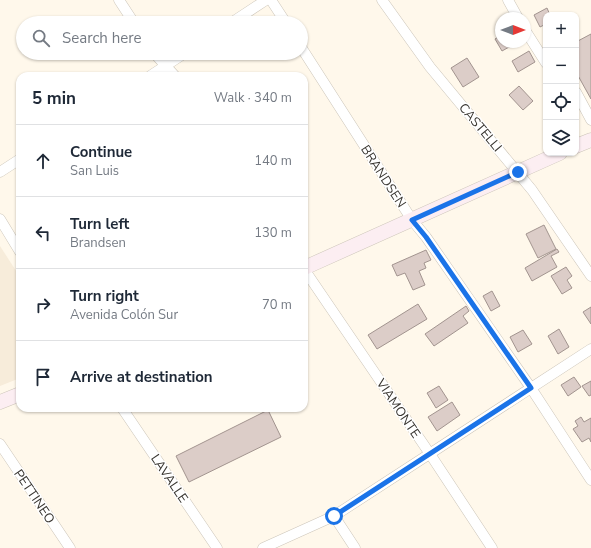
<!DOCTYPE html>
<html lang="en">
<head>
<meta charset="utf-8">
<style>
	body { margin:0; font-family:"Nunito Sans",sans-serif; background:#f2f2f3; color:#1f2937 }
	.controls { position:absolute; right:12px; top:12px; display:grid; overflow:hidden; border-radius:8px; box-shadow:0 1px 3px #0004 }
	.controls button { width:36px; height:36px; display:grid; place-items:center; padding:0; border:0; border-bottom:1px solid #e0e1e3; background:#fff; color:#1f2937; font:20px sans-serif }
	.compass { position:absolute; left:495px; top:12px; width:36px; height:36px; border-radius:50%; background:#fff; box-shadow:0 1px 3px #0004; rotate:90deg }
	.stop { position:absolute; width:12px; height:12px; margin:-9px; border:3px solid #1a73e8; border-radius:50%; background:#fff }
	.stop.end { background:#1a73e8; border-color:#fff; box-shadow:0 1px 4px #0008 }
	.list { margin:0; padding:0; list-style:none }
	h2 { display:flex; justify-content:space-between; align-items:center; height:52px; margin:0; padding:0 16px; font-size:17px }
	h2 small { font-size:13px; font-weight:400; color:#747a83 }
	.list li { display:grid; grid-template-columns:26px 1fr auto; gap:12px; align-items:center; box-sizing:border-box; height:72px; padding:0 16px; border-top:1px solid #e0e1e3 }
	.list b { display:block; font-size:15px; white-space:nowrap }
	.list p { margin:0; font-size:13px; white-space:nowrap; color:#747a83 }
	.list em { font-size:13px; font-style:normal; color:#747a83 }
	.icon { flex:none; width:22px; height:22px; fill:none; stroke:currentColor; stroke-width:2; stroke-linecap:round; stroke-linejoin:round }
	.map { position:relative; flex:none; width:591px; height:548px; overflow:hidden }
	.search { position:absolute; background:#fff; box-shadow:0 1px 3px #0004; left:16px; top:16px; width:292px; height:44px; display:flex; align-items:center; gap:10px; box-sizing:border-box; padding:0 14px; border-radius:22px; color:#747a83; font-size:15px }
	.panel { position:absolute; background:#fff; box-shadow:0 1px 3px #0004; left:16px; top:72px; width:292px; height:340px; border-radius:12px }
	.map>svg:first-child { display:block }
	.built { fill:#f7ecda }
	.building { fill:#dccdc8; stroke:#a2948f }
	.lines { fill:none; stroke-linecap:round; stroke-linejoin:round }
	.minor-casing { stroke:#ccc5b9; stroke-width:11 }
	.secondary-casing { stroke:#ccc5b9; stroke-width:15 }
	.minor { stroke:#fff; stroke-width:10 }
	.secondary { stroke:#fceef2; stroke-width:14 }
	.route { stroke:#1a73e8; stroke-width:5 }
	.labels { text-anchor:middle; stroke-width:3; stroke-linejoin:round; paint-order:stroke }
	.street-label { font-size:13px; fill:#383530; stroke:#fff }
</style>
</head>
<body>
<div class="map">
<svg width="591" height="548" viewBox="0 0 591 548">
	<rect width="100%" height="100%" fill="#fff8eb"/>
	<path class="built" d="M0,246L20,277V378L0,386Z"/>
	<path class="building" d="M547,8L550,15H546V24L540,27L534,15Z
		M591,34V99L576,72V42Z
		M501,35V42H518L502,51L495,39Z
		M529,51L535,62L518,72L512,61Z
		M467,58L479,77L463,87L451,68Z
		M519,86L533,101L523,110L509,95Z
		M544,225L556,249L538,258L526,234Z
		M557,249L559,252L551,256L557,267L532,281L525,268Z
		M426,250L431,260L424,263L426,268L419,271L425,285L413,290L405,273L397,276L392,265Z
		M566,267L572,276L567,280L572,288L562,294L551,276Z
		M492,291L500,306L491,311L483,296Z
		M418,304L427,319L377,349L368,335Z
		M466,306L469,311L463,316L468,323L434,346L425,334Z
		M591,307V324L583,312Z
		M559,329L569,347L558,354L548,336Z
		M523,330L532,344L518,352L510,337Z
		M574,377L581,387L568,396L561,385Z
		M591,381V395L589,396L582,386Z
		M439,386L448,400L436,408L427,393Z
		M452,402L460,415L437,431L428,417Z
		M268,410L281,437L189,482L176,456Z
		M581,417L584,422L591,418V442L589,438L582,442L573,429L578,426L575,421Z"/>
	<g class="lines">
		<g class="minor-casing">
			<path id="minor" d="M119,0L134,23
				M271,0L286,23
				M382,0L430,67L532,190L591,276
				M508,0L518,18
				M231,23L266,0
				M525,30L546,63
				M301,47L412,220L426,237L531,388L591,480
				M154,53L175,76
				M150,76L185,53
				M576,92L591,120
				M0,172L20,159
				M0,219L20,252
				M304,269L430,454L492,548
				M122,408L217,548
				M0,444L70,548
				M334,516L355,548
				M263,548L334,516L591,349"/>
		</g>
		<g class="secondary-casing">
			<path id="secondary" d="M576,146L591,140
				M304,268L560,153
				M0,402L20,394"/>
		</g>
		<use href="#minor" class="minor"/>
		<use href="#secondary" class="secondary"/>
	</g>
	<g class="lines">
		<path class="route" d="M334,516L531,388L426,237L412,220L518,172"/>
	</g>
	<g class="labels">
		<g class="street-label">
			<text transform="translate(481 127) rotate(50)" y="5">CASTELLI</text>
			<text transform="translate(384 176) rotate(57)" y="5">BRANDSEN</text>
			<text transform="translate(399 408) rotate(56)" y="5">VIAMONTE</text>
			<text transform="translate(170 478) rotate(56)" y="5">LAVALLE</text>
			<text transform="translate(35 496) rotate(56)" y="5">PETTINEO</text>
		</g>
	</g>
</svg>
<div class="controls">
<button>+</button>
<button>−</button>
<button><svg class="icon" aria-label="locate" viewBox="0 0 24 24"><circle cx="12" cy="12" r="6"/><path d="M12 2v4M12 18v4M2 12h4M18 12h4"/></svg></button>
<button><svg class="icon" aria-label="layers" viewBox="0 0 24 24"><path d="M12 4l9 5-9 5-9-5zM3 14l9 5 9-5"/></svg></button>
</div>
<svg class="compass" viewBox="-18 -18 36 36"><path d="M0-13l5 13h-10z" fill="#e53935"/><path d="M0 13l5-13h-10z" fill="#747a83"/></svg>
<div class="stop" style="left:334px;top:516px"></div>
<div class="stop end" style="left:518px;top:172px"></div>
<div class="search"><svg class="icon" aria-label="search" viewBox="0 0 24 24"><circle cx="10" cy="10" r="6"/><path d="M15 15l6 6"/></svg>Search here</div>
<section class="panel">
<h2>5 min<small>Walk · 340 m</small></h2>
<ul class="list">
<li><svg class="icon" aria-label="ahead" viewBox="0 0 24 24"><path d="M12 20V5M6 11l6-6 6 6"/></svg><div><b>Continue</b><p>San Luis</p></div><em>140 m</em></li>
<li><svg class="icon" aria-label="left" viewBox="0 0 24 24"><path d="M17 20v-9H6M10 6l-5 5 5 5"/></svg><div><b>Turn left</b><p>Brandsen</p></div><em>130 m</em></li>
<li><svg class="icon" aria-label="right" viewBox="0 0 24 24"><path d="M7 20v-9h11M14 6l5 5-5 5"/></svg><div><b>Turn right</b><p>Avenida Colón Sur</p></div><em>70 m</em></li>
<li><svg class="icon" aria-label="arrive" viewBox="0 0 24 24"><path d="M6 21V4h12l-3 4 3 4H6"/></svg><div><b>Arrive at destination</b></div></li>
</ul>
</section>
</div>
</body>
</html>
